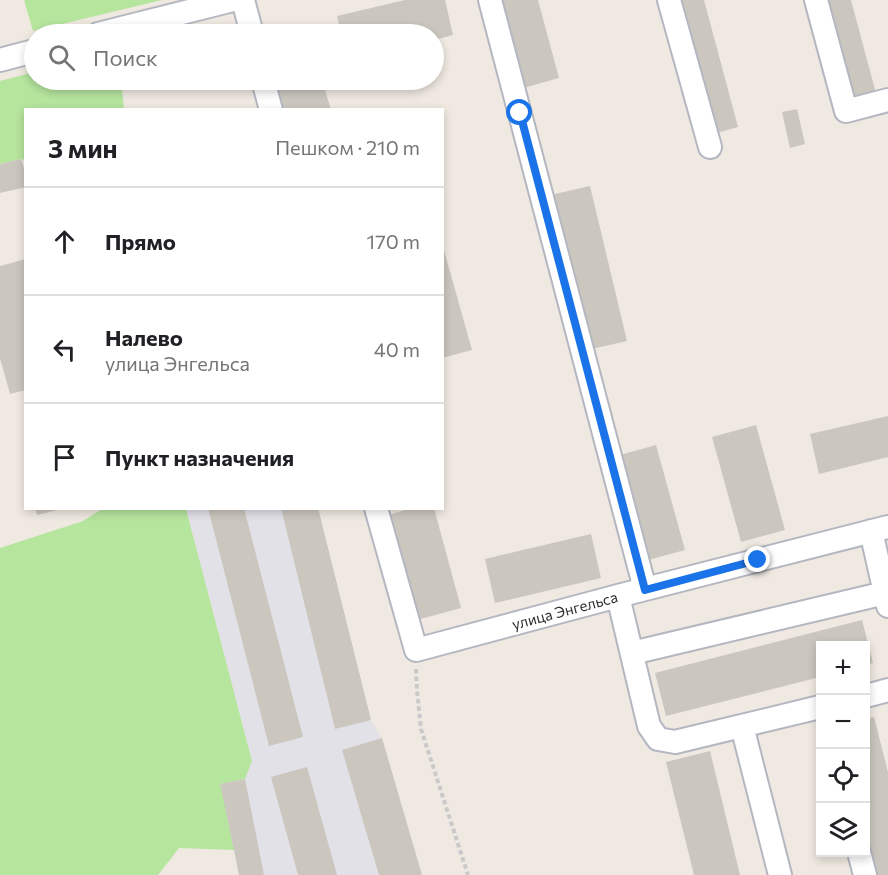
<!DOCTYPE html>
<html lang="ru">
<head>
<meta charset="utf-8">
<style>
	body { margin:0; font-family:Commissioner,sans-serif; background:#f2f2f2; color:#202124 }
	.controls { position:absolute; right:18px; bottom:18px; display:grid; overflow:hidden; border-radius:0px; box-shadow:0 3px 9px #0003 }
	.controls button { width:54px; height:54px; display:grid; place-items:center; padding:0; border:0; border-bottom:2px solid #e0e0e0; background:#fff; color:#202124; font:30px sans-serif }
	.stop { position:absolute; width:18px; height:18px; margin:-14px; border:4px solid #1a73e8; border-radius:50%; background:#fff }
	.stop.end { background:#1a73e8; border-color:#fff; box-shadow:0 2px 6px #0008 }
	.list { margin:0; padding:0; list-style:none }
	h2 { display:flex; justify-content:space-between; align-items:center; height:78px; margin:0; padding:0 24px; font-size:26px }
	h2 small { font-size:20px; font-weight:400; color:#757577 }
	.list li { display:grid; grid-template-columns:39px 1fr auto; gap:18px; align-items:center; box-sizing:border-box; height:108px; padding:0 24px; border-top:2px solid #e0e0e0 }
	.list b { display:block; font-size:22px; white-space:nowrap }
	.list p { margin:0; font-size:20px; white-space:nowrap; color:#757577 }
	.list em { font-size:20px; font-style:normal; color:#757577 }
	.icon { flex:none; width:33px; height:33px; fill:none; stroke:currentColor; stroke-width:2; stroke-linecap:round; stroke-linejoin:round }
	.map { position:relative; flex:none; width:888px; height:875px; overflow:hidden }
	.search { position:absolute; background:#fff; box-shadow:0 3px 9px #0003; left:24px; top:24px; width:420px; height:66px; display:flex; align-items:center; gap:15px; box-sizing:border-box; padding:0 21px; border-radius:33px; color:#757577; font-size:22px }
	.panel { position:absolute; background:#fff; box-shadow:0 3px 9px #0003; left:24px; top:108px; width:420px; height:402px; border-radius:0px }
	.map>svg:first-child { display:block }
	.industrial { fill:#e3e1e8 }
	.green { fill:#b6e59e }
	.building { fill:#cbc7bf }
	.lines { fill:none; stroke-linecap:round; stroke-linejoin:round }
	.minor-casing { stroke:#b4b7c1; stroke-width:26 }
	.path { stroke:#c9c9c9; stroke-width:4; stroke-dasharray:4.5 3; stroke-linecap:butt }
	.minor { stroke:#fff; stroke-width:22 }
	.route { stroke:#1a73e8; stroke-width:8 }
	.labels { text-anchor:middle; stroke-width:4.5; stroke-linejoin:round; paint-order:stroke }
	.street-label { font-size:15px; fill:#2e2e2e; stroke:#fff }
</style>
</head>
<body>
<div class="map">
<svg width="888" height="875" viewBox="0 0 888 875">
	<rect width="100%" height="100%" fill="#efe9e1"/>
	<path class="industrial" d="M186,509H318L371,720L382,738L422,875H239L220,784L252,761Z"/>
	<path class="green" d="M24,0H162L33,31Z
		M34,72V80H90L122,90L124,109L26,110L25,160L21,159L0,164V81Z
		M102,509H186L252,761L245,779L221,784L234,850L179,848L158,875H0V548L83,521Z"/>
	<path class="building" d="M405,0H445L453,35L434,40V34H341L337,16Z
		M491,0H538L559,78L516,90Z
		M657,0H704L738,127L695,139Z
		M804,0H851L877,97L834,109Z
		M276,80H322L331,110H284Z
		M797,109L805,144L790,148L782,112Z
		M21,159L26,175V187L0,193V164Z
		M590,186L627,341L583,351L546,196Z
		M442,243L472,350L442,358Z
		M26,259V390L10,394L0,358V266Z
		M888,416V457L819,474L810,434Z
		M756,425L785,530L741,542L712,437Z
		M656,445L685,550L641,562L613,457Z
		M35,508H61V509L37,515Z
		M208,508H244L303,737L269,746Z
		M281,508H318L371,720L335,729Z
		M412,508H434L461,608L417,620L389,515Z
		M591,534L601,578L495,603L485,559Z
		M862,620L873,663L866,665V646H820V677L666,716L655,673Z
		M874,717L888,772V875H868L866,852V719Z
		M382,738L422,875H379L342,750Z
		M710,751L740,875H694L666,762Z
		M307,767L337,875H298L271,777Z
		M245,779L264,875H239L234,850L220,784Z"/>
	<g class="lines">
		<g class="minor-casing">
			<path id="minor" d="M243,0L252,34
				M490,0L645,589
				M669,0L710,147
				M816,0L846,111L888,100
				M98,34L233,0
				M0,60L34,51
				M263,80L271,110
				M376,508L416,650L618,596L888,527
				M871,531L888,606
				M618,596L649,726L658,739L675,742L820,707
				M632,653L885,593
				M866,696L888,690
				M742,726L780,875
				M859,852L865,875"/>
		</g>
		<path class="path" d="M416,669L417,690L421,729L468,875"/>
		<use href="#minor" class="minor"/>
	</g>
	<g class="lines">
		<path class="route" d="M520,113L645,590L758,560"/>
	</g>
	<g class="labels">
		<g class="street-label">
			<text transform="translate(565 611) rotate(-15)" y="5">улица Энгельса</text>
		</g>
	</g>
</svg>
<div class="controls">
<button>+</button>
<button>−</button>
<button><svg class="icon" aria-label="locate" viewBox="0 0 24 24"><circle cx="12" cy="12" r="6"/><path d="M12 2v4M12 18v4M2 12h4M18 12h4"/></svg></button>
<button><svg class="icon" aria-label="layers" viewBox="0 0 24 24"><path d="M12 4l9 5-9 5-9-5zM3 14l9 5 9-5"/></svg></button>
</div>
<div class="stop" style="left:520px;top:113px"></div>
<div class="stop end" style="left:758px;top:560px"></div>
<div class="search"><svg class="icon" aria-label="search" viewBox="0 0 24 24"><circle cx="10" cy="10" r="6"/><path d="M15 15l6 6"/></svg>Поиск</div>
<section class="panel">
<h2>3 мин<small>Пешком · 210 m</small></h2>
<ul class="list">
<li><svg class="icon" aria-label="ahead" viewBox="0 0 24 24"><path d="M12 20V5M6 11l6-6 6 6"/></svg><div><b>Прямо</b></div><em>170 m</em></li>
<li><svg class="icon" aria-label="left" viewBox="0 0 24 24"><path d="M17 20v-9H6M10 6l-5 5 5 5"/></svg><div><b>Налево</b><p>улица Энгельса</p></div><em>40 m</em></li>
<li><svg class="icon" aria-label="arrive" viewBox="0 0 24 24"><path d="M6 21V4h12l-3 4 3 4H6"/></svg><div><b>Пункт назначения</b></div></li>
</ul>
</section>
</div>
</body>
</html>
